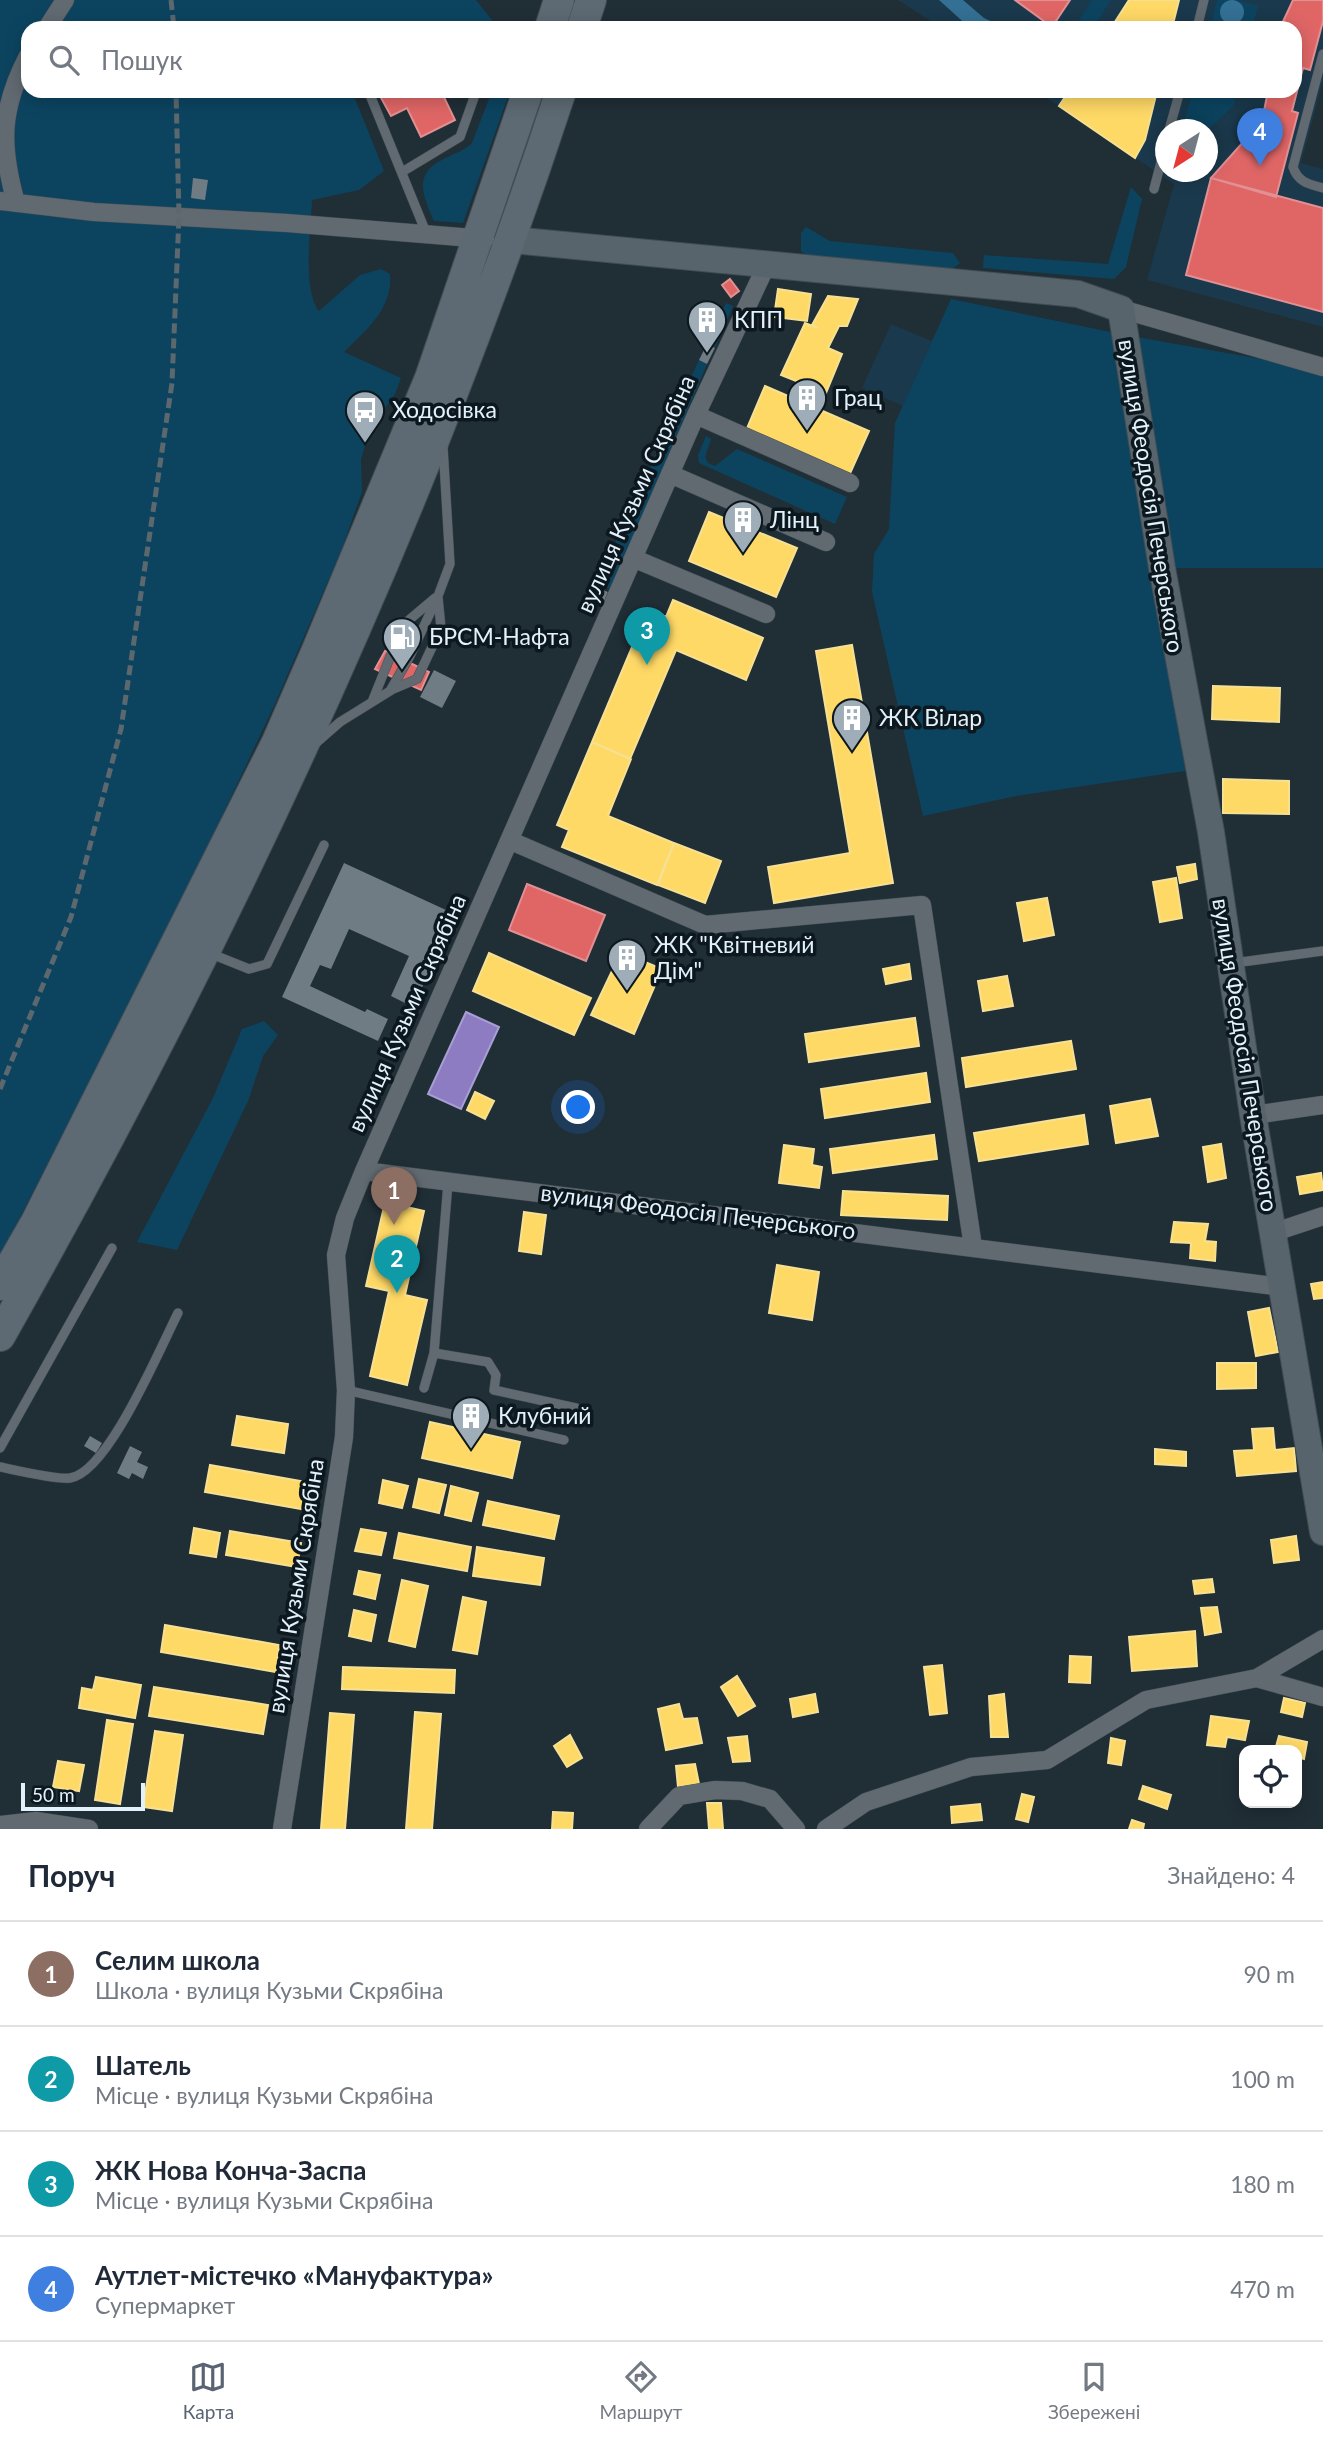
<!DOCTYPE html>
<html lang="uk">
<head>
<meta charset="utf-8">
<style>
	body { margin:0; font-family:Lato,sans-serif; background:#f2f2f3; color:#1f2937 }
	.controls { position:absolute; right:21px; bottom:21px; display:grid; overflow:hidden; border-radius:14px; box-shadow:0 4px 18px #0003 }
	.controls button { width:63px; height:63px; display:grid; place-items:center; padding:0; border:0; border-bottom:2px solid #e0e1e3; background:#fff; color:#1f2937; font:35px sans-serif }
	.compass { position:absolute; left:1155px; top:119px; width:63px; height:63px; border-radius:50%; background:#fff; box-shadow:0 4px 18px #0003; rotate:216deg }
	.scale { position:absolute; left:21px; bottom:18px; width:124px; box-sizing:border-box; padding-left:7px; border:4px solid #e2f1fc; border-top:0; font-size:19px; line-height:24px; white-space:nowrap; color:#e2f1fc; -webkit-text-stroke:5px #0c171e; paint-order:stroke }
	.you { position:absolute; left:579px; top:1108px; width:24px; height:24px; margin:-18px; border:5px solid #fff; border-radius:50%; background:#1a73e8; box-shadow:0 0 0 10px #1a73e833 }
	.badge { display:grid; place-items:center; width:46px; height:46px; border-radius:50%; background:#586471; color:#fff; font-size:23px; font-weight:700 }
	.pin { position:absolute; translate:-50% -58px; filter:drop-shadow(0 2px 4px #0008) }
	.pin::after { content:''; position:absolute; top:37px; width:24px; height:21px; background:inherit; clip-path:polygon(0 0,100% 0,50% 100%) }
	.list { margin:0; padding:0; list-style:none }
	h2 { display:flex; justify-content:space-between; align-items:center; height:91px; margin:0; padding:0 28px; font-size:30px }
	h2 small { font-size:23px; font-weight:400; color:#747a83 }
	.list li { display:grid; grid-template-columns:46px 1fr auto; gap:21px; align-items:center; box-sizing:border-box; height:105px; padding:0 28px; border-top:2px solid #e0e1e3 }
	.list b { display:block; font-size:26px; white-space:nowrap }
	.list p { margin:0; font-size:23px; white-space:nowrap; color:#747a83 }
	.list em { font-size:23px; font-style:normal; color:#747a83 }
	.icon { flex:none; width:38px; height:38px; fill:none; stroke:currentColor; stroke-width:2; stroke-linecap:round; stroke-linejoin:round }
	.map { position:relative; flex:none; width:1323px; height:1829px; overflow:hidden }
	.search { position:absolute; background:#fff; box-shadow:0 4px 18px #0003; left:21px; right:21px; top:21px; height:77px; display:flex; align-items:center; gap:18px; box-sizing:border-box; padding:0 24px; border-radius:21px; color:#747a83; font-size:26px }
	.sheet { height:511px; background:#fff }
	nav { display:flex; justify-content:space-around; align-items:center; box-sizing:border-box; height:98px; border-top:2px solid #e0e1e3; background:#fff; font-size:19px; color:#747a83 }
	nav a { display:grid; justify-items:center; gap:4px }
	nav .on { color:#586471 }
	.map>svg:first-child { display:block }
	.built { fill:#1a394c; fill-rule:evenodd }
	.green { fill:#0c4460 }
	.water { fill:#347094 }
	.homes { fill:#ffd966; stroke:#f6e093; stroke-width:2 }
	.shops { fill:#e06666; stroke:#e19093; stroke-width:2 }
	.offices { fill:#8e7cc3; stroke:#a79fd4; stroke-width:2 }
	.building { fill:#707c84 }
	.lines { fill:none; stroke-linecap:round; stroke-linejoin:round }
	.lane-casing { stroke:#414c54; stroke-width:10 }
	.street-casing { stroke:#414c54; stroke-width:19 }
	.secondary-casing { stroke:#414c54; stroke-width:28 }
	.primary-casing { stroke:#414c54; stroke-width:32 }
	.lane { stroke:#616a71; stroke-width:9 }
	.street { stroke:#616a71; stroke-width:18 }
	.secondary { stroke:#57646b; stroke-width:26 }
	.primary { stroke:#5d6a73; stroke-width:30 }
	.rail { stroke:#5c686e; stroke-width:5; stroke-dasharray:10 5; stroke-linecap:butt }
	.labels { text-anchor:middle; stroke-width:7; stroke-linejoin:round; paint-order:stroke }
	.poi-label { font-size:23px; fill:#e2f1fc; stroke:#0c171e; text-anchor:start }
	.street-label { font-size:23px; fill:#e2f1fc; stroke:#0c171e }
</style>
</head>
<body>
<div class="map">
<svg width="1323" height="1829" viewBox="0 0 1323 1829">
	<rect width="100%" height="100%" fill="#202e36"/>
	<path class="built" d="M898,0H1323V81L1301,163L1323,169V327L1147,280L1174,184L1036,91H1295V28H941ZM1166,130H1208V172H1166Z
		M891,324L932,341L903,406L862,388Z"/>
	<path class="green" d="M0,0H476L496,25L473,28H28V91H352L384,171L359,190L312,200C311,227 302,291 319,311L360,275L381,269L390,274C393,309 366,330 344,352L401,378L395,394L370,430L361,459L362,492L341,551L274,706L172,922L0,1256Z
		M1092,0H1111L1093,28H1074Z
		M1217,0H1238L1258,6L1252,28H1210Z
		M492,91H510L463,223L434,221C421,192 413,172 448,157C456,153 465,150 472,143Z
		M1193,91H1237L1234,105L1208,130L1182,129Z
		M1131,187L1142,199L1126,267L1114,279L983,268L984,255L1108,264Z
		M806,227L830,241L953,253L960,263L952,269L811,258L801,251V233Z
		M951,299L1125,335L1323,370V568H1163L1198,769L1016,796L923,816L872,592L874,554L889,529L895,423Z
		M726,303L733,306L715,348L707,344Z
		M699,360L707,364L612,590L596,584Z
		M706,436L711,439L705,457L708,463L715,466L737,449L847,497L835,524L699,463L698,455Z
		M264,1021L278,1035L263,1056L248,1101L177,1250L137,1242L213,1098L242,1029Z"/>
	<path class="water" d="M939,0H963L984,18L1005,28H970Z
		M1220 12a12 12 0 1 1 24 0a12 12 0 1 1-24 0Z"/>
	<path class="homes" d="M1129,0H1179L1172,28H1111Z
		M1069,91H1157L1145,140L1135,158L1059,106Z
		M778,289L811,294L807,321L774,317Z
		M828,296L858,299L847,326H839L828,348L842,354L826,393L781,375L805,323L818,328L812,325Z
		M765,386L869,431L848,478L745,433Z
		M709,512L797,548L776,597L689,561Z
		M673,600L763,638L746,680L676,650L630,759L592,742L648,609L666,617Z
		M852,645L893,883L774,903L768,867L850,853L816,651Z
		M1213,686L1280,688L1279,722L1212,719Z
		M592,742L631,759L608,816L674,843L657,885L562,847L569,830L557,825Z
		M1223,779L1289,781V814L1223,813Z
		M674,843L721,861L705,903L658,885Z
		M1195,864L1197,879L1180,883L1177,867Z
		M1176,878L1182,918L1160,922L1153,882Z
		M1047,898L1054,935L1024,941L1017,903Z
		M621,952L662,969L634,1034L591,1015Z
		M489,953L591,998L574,1035L473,991Z
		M909,964L911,979L886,984L883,969Z
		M1007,976L1013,1006L983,1011L978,981Z
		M915,1018L919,1046L809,1062L805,1034Z
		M1071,1041L1076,1069L966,1087L962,1058Z
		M926,1073L930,1102L825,1118L821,1089Z
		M475,1092L494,1101L485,1119L467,1110Z
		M1150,1099L1158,1136L1116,1143L1110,1106Z
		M1084,1115L1088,1144L979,1161L974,1133Z
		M934,1135L937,1159L833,1173L830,1149Z
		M1221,1144L1226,1178L1208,1182L1203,1147Z
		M784,1145L814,1149L812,1165L822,1167L819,1188L779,1183Z
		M1321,1173L1323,1190L1300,1194L1297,1177Z
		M843,1191L948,1196L947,1220L841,1215Z
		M385,1202L424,1211L405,1295L427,1300L407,1385L370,1376L389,1291L366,1286Z
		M524,1212L546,1215L541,1254L519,1251Z
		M1174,1222L1208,1224L1205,1241L1216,1242L1215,1261L1190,1258L1191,1243L1171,1242Z
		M777,1265L819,1272L812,1320L769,1313Z
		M1323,1282V1298L1314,1299L1311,1284Z
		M1269,1308L1278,1352L1256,1356L1248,1312Z
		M1217,1363H1256V1388L1217,1389Z
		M237,1416L288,1424L284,1453L232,1445Z
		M430,1422L520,1442L512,1478L422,1458Z
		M1273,1428L1275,1450L1294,1448L1296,1471L1237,1476L1234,1451L1254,1450L1252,1429Z
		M1155,1449L1186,1452V1466L1155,1464Z
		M210,1465L312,1483L307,1510L205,1492Z
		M419,1479L446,1485L439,1513L413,1507Z
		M383,1480L408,1486L402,1508L379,1503Z
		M451,1486L478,1493L471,1521L445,1515Z
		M488,1501L559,1516L554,1539L483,1525Z
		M194,1528L220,1533L216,1557L190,1553Z
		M361,1529L386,1533L381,1555L355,1551Z
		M230,1531L301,1543L297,1567L226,1555Z
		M399,1533L471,1547L467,1571L394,1558Z
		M1296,1536L1299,1560L1274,1563L1271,1540Z
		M477,1547L544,1558L540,1585L473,1576Z
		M359,1571L380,1575L375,1599L354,1594Z
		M1212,1579L1214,1592L1195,1594L1193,1581Z
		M402,1580L428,1586L415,1647L389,1641Z
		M463,1597L486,1602L477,1654L453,1650Z
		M1217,1607L1221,1632L1205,1635L1201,1608Z
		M354,1610L376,1615L371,1641L349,1636Z
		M165,1625L279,1645L276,1672L161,1652Z
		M1195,1631L1197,1666L1132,1671L1129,1637Z
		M1070,1656L1091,1657L1090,1683L1069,1682Z
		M942,1665L947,1713L930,1715L924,1667Z
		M343,1667L455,1670L454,1693L342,1689Z
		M737,1676L755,1706L738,1716L721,1687Z
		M96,1677L141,1685L135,1718L79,1708L82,1688L93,1690Z
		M154,1687L268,1705L263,1734L149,1716Z
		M815,1694L818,1712L793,1717L790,1699Z
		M1004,1694L1008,1737H991L989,1696Z
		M1284,1698L1305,1703L1302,1717L1281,1712Z
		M679,1704L683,1719L697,1718L702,1743L666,1750L658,1709Z
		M415,1712L441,1714L432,1829H406Z
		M330,1713L354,1715L345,1829H321Z
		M1211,1716L1249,1721L1245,1740L1227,1737L1225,1747L1207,1745Z
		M107,1720L133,1724L120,1804L95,1800Z
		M155,1731L183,1735L172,1811L143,1807Z
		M570,1735L582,1758L567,1767L554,1746Z
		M747,1736L750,1761L733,1762L728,1738Z
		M1279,1736L1307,1742L1304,1759L1297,1757V1750H1275Z
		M1111,1738L1125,1741L1121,1765L1108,1763Z
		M58,1761L84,1765L79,1791L53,1787Z
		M695,1764L699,1784L678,1787L676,1766Z
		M1143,1786L1171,1795L1167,1809L1139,1799Z
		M1022,1794L1034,1797L1028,1822L1016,1819Z
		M707,1803H721L723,1829H709Z
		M980,1804L982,1820L952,1823L951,1807Z
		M553,1812L573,1813L572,1829H552Z
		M1132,1820L1144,1824L1143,1829H1129Z"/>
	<path class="shops" d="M1015,0H1070L1052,27Z
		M1293,0H1323V21L1310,70L1303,68L1292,111L1298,113L1276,197L1211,178L1262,121L1268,91H1295V28H1280Z
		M389,91H428L430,94L441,91L455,120L421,137L407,108L391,116L380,96Z
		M1211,178L1323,208V312L1186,275Z
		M730,279L739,291L731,297L722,285Z
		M385,651L429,672L421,690L375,669Z
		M527,884L605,915L586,961L509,930Z"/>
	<path class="offices" d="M466,1012L499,1027L461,1109L428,1094Z"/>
	<path class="building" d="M193,178L208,180L205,200L191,198Z
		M707,344L715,348L707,364L699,360Z
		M598,588L608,592L603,604L592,600Z
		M434,670L456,681L442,708L420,697Z
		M344,863L459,916L449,937L446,936L413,1007L391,996L409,956L349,929L331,969L320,965L310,986L365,1012L367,1009L388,1019L378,1041L282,997Z
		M90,1436L102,1443L96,1453L84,1446Z
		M130,1446L142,1452L137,1462L148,1467L143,1479L132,1473L129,1479L117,1473Z"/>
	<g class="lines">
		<g class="lane-casing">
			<path id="lane" d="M1197,28L1204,0
				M1323,54L1293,167C1298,182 1308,184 1323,188
				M371,91L370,95L427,235
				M1169,130L1180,91
				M402,172L460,137L476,92
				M1154,189L1166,143
				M391,690L417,679L441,628L438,597
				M372,702L403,625L435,598
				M316,743L340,722L390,691L410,656L438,596L450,564L443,446
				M209,953L249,969L267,964L324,845
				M1234,963L1323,951
				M434,1353L488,1362L496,1375L494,1390L576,1408
				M424,1388L434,1353L448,1183
				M346,1390L564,1440
				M0,1448L112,1248
				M0,1467C15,1470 57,1480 70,1478C108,1473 160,1348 178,1313"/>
		</g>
		<g class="street-casing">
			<path id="street" d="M47,28L65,0
				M0,201L94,212L287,223L485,239
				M16,203C0,145 0,110 28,56
				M1121,309L1323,367
				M696,415L850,483
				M670,474L826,542
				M635,559L766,614
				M511,841L705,925L922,905L973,1247
				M1253,1115L1323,1105
				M364,1171L1282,1287
				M1272,1233L1323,1216
				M1257,1678L1323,1639
				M0,1825L36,1821L89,1829
				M282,1829L344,1437L346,1390L336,1255L345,1218L364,1171L696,415L767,264
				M648,1829L679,1796L715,1790L742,1791L770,1799L796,1829
				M826,1829L866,1802L971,1767L1047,1760L1146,1700L1257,1678L1323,1697"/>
		</g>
		<g class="secondary-casing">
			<path id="secondary" d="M512,240L1078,294L1121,309L1162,568L1211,832L1253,1115L1323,1532"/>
		</g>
		<g class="primary-casing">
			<path id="primary" d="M550,28L559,0
				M582,28L591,0
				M0,1285L36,1222L277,742L317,650L430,378L528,91
				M0,1336C225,939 419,525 561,91"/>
		</g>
		<use href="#lane" class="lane"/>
		<use href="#street" class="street"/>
		<use href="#secondary" class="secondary"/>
		<use href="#primary" class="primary"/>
		<path class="rail" d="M171,0L174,28
			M0,1089L71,917L121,729L172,383L179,216L176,91"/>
	</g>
	<defs>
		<g id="building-pin" transform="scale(2.0125)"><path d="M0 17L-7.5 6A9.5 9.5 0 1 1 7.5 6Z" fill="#9eadb7" stroke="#0c171e"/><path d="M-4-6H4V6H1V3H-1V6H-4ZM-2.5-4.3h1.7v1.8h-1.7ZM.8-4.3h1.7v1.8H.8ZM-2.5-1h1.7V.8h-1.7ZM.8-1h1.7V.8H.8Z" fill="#fff"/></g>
		<g id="bus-pin" transform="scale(2.0125)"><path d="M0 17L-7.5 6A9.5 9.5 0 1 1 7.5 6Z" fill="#9eadb7" stroke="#0c171e"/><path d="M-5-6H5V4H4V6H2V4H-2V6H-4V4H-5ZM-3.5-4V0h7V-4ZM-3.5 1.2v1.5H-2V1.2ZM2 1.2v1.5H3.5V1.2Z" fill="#fff"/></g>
		<g id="fuel-pin" transform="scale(2.0125)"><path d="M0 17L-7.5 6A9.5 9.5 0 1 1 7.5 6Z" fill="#9eadb7" stroke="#0c171e"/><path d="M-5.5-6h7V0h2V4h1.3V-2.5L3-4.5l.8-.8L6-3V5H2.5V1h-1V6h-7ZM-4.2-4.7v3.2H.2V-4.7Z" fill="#fff"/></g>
	</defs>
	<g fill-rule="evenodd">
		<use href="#building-pin" x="707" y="320"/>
		<use href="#building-pin" x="807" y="398"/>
		<use href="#bus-pin" x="365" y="410"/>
		<use href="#building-pin" x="743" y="520"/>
		<use href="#fuel-pin" x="402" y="637"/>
		<use href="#building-pin" x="852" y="718"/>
		<use href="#building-pin" x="627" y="958"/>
		<use href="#building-pin" x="471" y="1416"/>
	</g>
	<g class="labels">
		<g class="poi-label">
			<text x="734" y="328">КПП</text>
			<text x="834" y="406">Грац</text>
			<text x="392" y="418">Ходосівка</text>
			<text x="770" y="528">Лінц</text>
			<text x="429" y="645">БРСМ-Нафта</text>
			<text x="879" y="726">ЖК Вілар</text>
			<text x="654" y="953">ЖК "Квітневий<tspan x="654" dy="26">Дім"</tspan></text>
			<text x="498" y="1424">Клубний</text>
		</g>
		<g class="street-label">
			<text transform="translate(636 494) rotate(-66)" y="8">вулиця Кузьми Скрябіна</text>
			<text transform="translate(1151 496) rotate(81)" y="8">вулиця Феодосія Печерського</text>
			<text transform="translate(407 1013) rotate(-66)" y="8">вулиця Кузьми Скрябіна</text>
			<text transform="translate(1245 1055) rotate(81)" y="8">вулиця Феодосія Печерського</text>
			<text transform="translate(698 1212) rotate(7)" y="8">вулиця Феодосія Печерського</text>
			<text transform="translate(296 1586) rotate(-81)" y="8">вулиця Кузьми Скрябіна</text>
		</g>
	</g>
</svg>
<div class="controls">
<button><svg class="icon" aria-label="locate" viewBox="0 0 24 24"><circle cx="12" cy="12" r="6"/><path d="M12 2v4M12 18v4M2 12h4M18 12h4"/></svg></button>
</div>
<svg class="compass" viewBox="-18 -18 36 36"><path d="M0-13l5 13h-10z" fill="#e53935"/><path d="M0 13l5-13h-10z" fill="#747a83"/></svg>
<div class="scale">50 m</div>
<div class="you"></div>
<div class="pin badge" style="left:394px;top:1225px;background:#8d6e63">1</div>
<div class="pin badge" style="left:397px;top:1293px;background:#0f9aa8">2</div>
<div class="pin badge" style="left:647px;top:665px;background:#0f9aa8">3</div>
<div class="pin badge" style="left:1260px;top:166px;background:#3f7fe0">4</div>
<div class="search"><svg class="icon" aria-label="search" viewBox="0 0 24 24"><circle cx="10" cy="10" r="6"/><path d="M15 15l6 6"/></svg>Пошук</div>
</div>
<section class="sheet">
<h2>Поруч<small>Знайдено: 4</small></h2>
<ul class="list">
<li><span class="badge" style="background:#8d6e63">1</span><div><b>Селим школа</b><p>Школа · вулиця Кузьми Скрябіна</p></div><em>90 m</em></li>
<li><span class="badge" style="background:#0f9aa8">2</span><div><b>Шатель</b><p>Місце · вулиця Кузьми Скрябіна</p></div><em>100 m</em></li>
<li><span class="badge" style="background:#0f9aa8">3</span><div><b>ЖК Нова Конча-Заспа</b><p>Місце · вулиця Кузьми Скрябіна</p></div><em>180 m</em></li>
<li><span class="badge" style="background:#3f7fe0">4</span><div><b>Аутлет-містечко «Мануфактура»</b><p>Супермаркет</p></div><em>470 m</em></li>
</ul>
</section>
<nav>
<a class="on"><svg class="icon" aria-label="map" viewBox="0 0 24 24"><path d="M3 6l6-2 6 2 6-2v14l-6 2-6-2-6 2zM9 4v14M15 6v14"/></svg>Карта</a>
<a><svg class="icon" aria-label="directions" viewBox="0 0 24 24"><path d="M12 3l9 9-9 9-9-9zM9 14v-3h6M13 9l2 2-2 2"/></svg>Маршрут</a>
<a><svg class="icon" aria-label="saved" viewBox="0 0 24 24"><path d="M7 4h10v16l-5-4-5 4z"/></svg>Збережені</a>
</nav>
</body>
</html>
